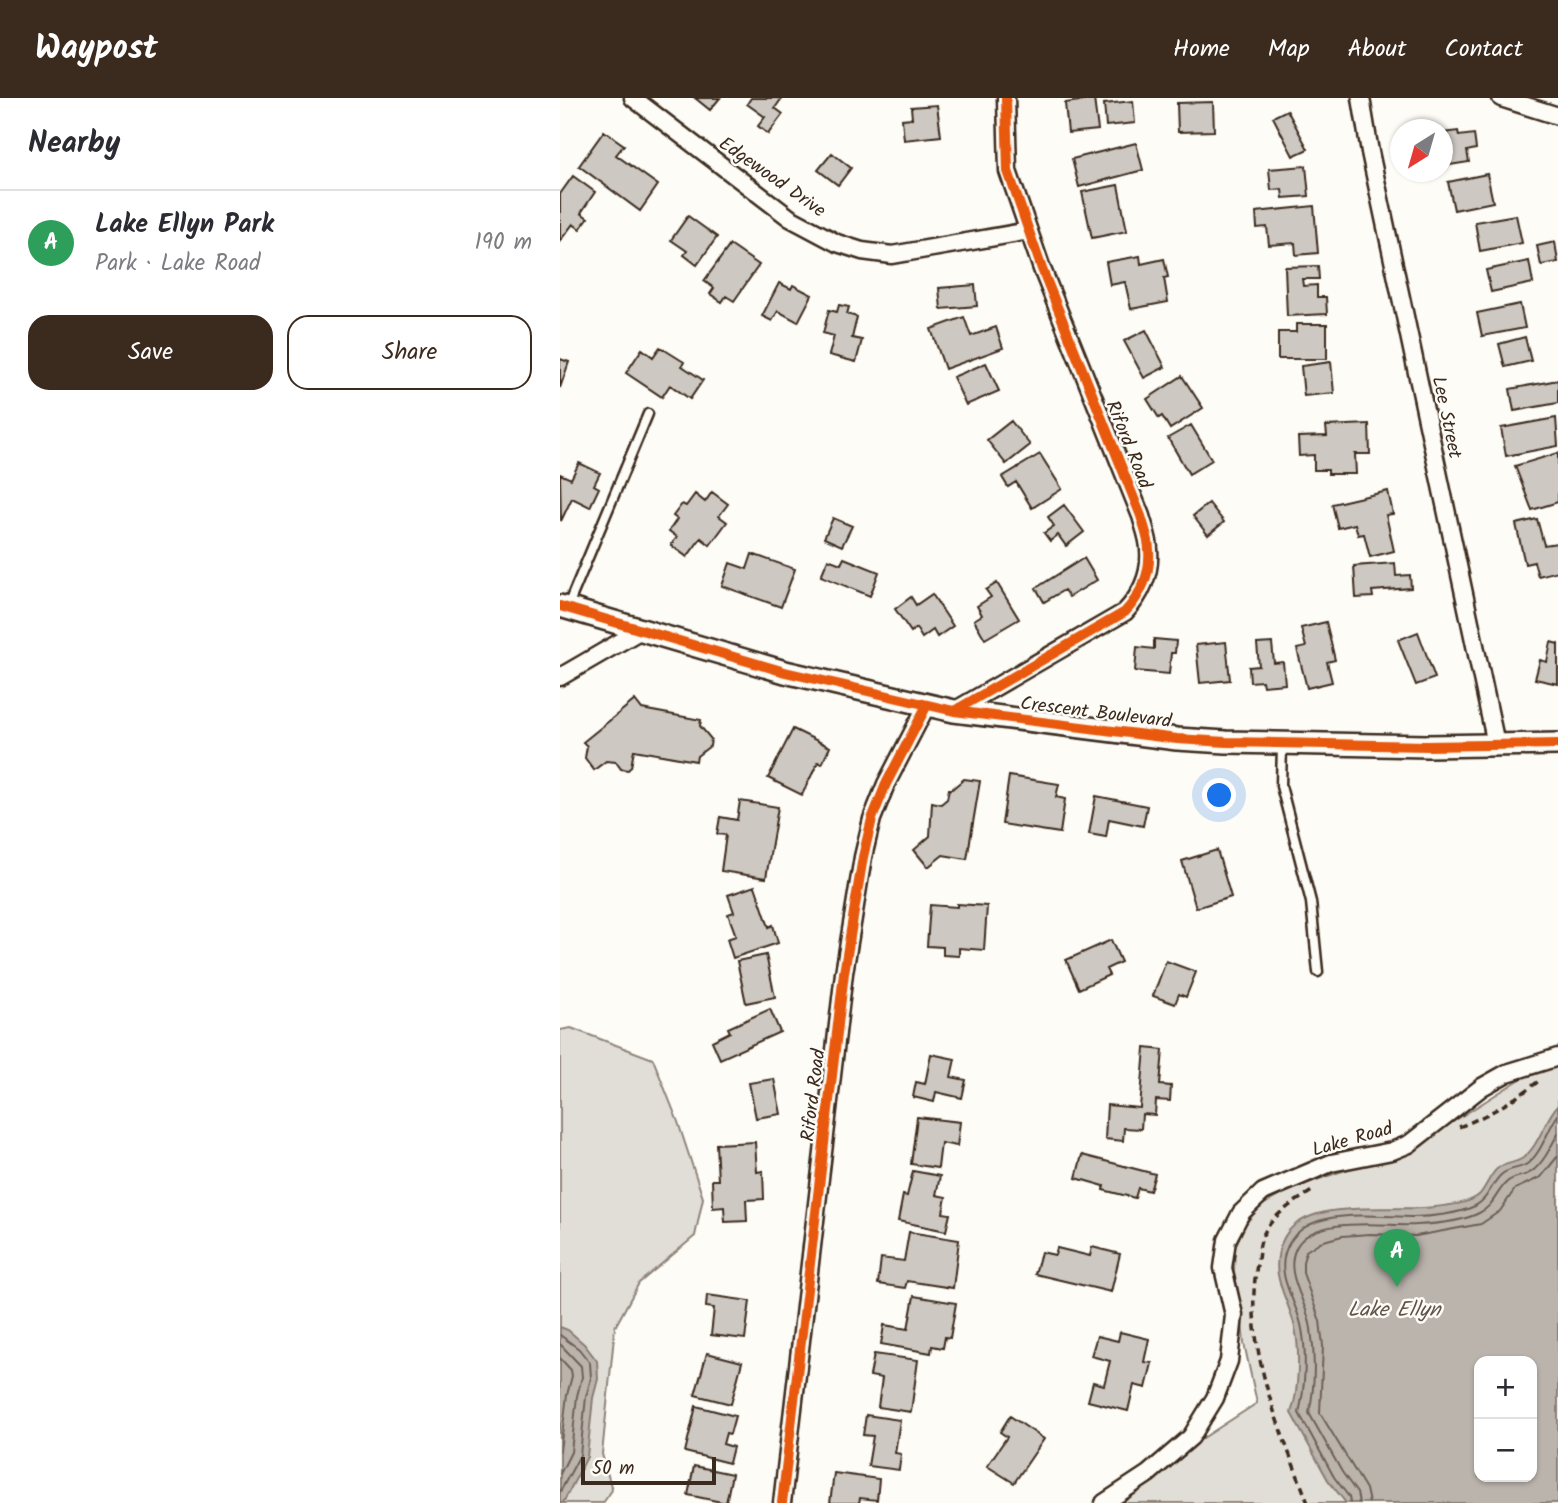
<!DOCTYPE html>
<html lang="en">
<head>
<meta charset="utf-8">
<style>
	body { margin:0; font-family:Kalam,sans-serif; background:#f2f2f3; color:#2b2b33 }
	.controls { position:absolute; right:21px; bottom:21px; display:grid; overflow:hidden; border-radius:14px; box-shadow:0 2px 5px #0004 }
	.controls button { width:63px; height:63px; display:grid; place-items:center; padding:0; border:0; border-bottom:2px solid #e1e1e2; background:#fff; color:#2b2b33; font:35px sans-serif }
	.compass { position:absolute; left:830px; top:21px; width:63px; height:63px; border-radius:50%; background:#fff; box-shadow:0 2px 5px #0004; rotate:217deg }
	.scale { position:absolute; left:21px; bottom:18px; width:135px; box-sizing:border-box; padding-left:7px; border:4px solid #3b2a1e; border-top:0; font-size:19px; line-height:24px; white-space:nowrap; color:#3b2a1e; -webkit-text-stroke:5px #fdfcf7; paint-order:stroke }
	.you { position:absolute; left:660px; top:698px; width:24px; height:24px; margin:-18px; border:5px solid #fff; border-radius:50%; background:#1a73e8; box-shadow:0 0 0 10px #1a73e833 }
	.badge { display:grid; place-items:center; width:46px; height:46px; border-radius:50%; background:#3b2a1e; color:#fff; font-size:23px; font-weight:700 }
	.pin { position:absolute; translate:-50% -58px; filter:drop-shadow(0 2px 4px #0008) }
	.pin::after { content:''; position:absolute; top:37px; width:24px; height:21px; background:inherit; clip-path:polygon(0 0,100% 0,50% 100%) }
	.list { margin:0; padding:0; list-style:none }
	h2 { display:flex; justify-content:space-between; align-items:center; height:91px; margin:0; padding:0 28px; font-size:30px }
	h2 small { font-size:23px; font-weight:400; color:#7c7c81 }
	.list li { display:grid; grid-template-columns:46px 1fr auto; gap:21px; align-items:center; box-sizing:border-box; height:105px; padding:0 28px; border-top:2px solid #e1e1e2 }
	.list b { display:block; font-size:26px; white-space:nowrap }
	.list p { margin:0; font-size:23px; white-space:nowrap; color:#7c7c81 }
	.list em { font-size:23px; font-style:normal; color:#7c7c81 }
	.actions { display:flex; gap:14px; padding:21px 28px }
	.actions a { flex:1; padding:16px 0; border:2px solid #3b2a1e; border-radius:21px; text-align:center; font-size:24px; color:#3b2a1e }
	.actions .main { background:#3b2a1e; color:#fff }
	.map { position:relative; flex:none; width:998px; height:1405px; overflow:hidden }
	header { display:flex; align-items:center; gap:42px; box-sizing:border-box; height:98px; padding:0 35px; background:#3b2a1e; color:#fff }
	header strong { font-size:33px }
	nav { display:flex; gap:38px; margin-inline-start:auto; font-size:24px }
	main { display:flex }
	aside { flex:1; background:#fff }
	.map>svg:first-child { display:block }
	.green { fill:#e1ded7; stroke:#8e847a; stroke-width:2; fill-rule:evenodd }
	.water { fill:#bbb4ad; stroke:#887d74; stroke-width:2; fill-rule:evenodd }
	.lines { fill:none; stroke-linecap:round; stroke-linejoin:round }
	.shore { stroke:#6e6157; stroke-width:2 }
	.building { fill:#cdc8c2; stroke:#3b2a1e; stroke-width:2 }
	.service-casing { stroke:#3b2a1e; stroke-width:13 }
	.minor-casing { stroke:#3b2a1e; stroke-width:21 }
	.tertiary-casing { stroke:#3b2a1e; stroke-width:26 }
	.path { stroke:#3b2a1e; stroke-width:3.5; stroke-dasharray:7 5; stroke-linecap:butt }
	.service { stroke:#fdfcf7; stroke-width:8 }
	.minor { stroke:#fdfcf7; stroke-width:16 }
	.tertiary { stroke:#fdfcf7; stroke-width:21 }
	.cycleway-casing { stroke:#fdfcf7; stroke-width:15 }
	.cycleway { stroke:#e8590c; stroke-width:10 }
	.labels { text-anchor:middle; stroke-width:5; stroke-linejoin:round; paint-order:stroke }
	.street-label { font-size:19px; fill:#3b2a1e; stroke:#fdfcf7 }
	.water-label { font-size:21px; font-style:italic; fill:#615349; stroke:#fdfcf7 }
</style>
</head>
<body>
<header>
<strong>Waypost</strong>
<nav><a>Home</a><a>Map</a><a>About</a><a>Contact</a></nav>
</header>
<main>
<aside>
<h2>Nearby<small></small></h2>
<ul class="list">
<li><span class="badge" style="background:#2e9e5b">A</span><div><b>Lake Ellyn Park</b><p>Park · Lake Road</p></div><em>190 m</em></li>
</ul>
<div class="actions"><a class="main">Save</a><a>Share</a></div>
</aside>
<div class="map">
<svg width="998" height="1405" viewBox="0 0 998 1405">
	<rect width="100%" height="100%" fill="#fdfcf7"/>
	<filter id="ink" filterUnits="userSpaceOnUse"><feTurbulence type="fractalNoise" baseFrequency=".0143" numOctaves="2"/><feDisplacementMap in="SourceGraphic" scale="14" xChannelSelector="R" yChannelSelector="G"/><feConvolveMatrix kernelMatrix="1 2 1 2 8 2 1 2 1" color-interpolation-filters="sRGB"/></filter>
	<g filter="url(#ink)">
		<path class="green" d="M11,930L93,961L118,1024L143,1100L135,1138L79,1185L55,1229L42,1356L52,1392L43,1405H0V932Z
			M998,966V1405H543L697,1305L684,1245L680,1204L674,1173L675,1149L685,1127L699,1109L733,1090L841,1053L880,1032L970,975ZM919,1263H972V1379H919Z"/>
		<path class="water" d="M998,1007V1405H786L768,1382L731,1315C739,1294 740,1252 735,1230C728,1198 708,1178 722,1144C741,1096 835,1115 875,1109C889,1107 910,1106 920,1096C927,1088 930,1076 938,1070C946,1065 956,1065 963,1060C980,1047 984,1022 998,1007ZM919,1263H972V1379H919Z
			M0,1229L8,1232L24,1246L37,1263L38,1281L33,1300L27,1359L3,1405H0Z"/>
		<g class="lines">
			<path class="shore" d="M0,1237L19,1251L30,1265L31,1280L26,1299L20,1357L0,1394
				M0,1246L21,1268L22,1279L17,1298L11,1354L0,1376
				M0,1260L11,1272L12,1278L7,1297L0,1353
				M790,1405L789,1399L774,1379L739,1315C745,1290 747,1258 742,1231C738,1205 717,1182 725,1155C740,1106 814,1119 853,1119C871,1119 898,1116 915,1108C929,1101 931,1085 942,1076C949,1070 960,1071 967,1066C982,1055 987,1032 998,1017
				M799,1405L797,1395L782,1374L749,1315C755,1289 755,1258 751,1231C748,1204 723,1177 736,1150C753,1116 827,1129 857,1127C876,1126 902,1124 919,1115C934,1108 936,1094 947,1084C953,1078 964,1079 971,1074C983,1066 992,1047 998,1035
				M809,1405L806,1391L760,1315L763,1248L760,1223L743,1175V1164L746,1153L760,1144L782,1138L810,1136L856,1138L921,1126L940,1113L955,1091L981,1079L998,1058"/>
		</g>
		<path class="building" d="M135,0H160L150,12Z
			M191,0H222L215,10L223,16L208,36L198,28L205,19L187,6Z
			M534,1L538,32L508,35L505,5Z
			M573,3L575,25L546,28L544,6Z
			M653,4L654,33L618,34L617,5Z
			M377,7L381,38L344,42L342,21L352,20L351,9Z
			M727,12L748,51L733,58L713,19Z
			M44,33L64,47L56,57L98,87L80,113L19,68Z
			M898,33L899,38L914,36L916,51L907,53L909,64L883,68V35Z
			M576,45L583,72L519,89L512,61Z
			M272,55L291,70L278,87L258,72Z
			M746,68L749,98L723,100L722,91L711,92L709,71Z
			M927,76L933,104L894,112L888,84Z
			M13,78L35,94L21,115L28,120L20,131L13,126L0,143V96Z
			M558,87L567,133L532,140L522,94Z
			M754,108L758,155L736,157L735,145L709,147L707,129L697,130L696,114Z
			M956,117L962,145L920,153L915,124Z
			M128,118L157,139L137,167L124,157L127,153L111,142Z
			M995,144L998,164L981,167L977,148Z
			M170,147L199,167L174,203L166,198L162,204L150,196L154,190L144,183Z
			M580,158L581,166L604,161L608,179L604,180L608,204L571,211L565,184L550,187L546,164Z
			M969,163L973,185L931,194L926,172Z
			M758,168L759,181H742L743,188L757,187V199H766L767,216L727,218L725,169Z
			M219,185L231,191L233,187L252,197L238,224L218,213L212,223L202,218Z
			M415,187L417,208L381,211L379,190Z
			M960,206L965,230L922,238L917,215Z
			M279,207L289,209L287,216L297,219L292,240L302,242L296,264L269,257L274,238L263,235L269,212L277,214Z
			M404,219L411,238L436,229L443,250L385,271L371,231Z
			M736,226H767V261H718V234H736Z
			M586,232L605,269L584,280L564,243Z
			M965,239L971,263L945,269L939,246Z
			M100,249L124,264L122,268L143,282L130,301L110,287L102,299L66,275L82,251L93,259Z
			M0,261L9,264L0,290Z
			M771,264L774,295L744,298L741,268Z
			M426,265L439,293L406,307L393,279Z
			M622,278L643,310L610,331L602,318L599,320L587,301Z
			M998,282V305L954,313L950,291Z
			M996,320L998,348L946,358L941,330Z
			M451,323L470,347L446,366L427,342Z
			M809,326L810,356H795L796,376H768V372H754V357L739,358L738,339L767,338L766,328Z
			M631,327L652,362L629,376L608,340Z
			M998,355V404L972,412L955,368Z
			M480,356L502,391L472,410L456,384L448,389L442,379Z
			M19,365L40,375L34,387L39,390L30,409L12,400L1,423L0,376L11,381Z
			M828,393L833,416L826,417L834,453L810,459L804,436L798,437L795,426L778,430L772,406Z
			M152,394L168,406L159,418L167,424L150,447L141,440L127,459L111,447L117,439L109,433L117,421L113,418L122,406L126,408L135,396L145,404Z
			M649,405L664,424L648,437L633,418Z
			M504,407L524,434L506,448L498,437L490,443L484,435L494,428L488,419Z
			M273,420L292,428L282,448L264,440Z
			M977,421L984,447L998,445V473L978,478L974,464L965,466L956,426Z
			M192,456L235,471L221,509L162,488L170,465L187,471Z
			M284,460L319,474L310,498L261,478L268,461L281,466Z
			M524,460L537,482L509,499L504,492L484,504L476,490Z
			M835,465L836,478L850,477L851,490L812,493L813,499L796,500L794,468Z
			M437,485L459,521L425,541L414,522L422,517L417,508L431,499L426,492Z
			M372,496L393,528L377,539L373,532L362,540L356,530L351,534L335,511L351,499L356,507Z
			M766,524L775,562L767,564L772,584L747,590L737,551L746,549L741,530Z
			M858,534L875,580L856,587L838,542Z
			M594,541L616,543L615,555H611L609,576L575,573L577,549L594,551Z
			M666,544L670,582L640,585L636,547Z
			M991,544L998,546V586L975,581L980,562L987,564Z
			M712,545L714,565L723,564L725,586L703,588L702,583L690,584L689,569L699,568L697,546Z
			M75,602L82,611L141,622L140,628L151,641L150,648L137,658L136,663L74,652L71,669L68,672L61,671L56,664L46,663L34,672L25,660L27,648L23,644Z
			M233,631L270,649L262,666L258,664L242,697L208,680Z
			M449,678L499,686L496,699L505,701L500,735L442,726Z
			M404,681L420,683L407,761L383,757L368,769L354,752L370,738L372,704L381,706L387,701L389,691H392Z
			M536,698L587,708L583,728L549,721L546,739L529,736Z
			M180,703L218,709L206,780L161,773L166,737L157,736L160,719L177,722Z
			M657,752L671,799L636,810L622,763Z
			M195,788L209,829L213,827L218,845L173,860L167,841L176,838L168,816L174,814L168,797Z
			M397,806L427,808L424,852L399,850V858L383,857V849L367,848L370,807L397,809Z
			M551,842L561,864L546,871L549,877L519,891L506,862Z
			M206,857L215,899L186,905L177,863Z
			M606,863L636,874L626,899L619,896L615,906L593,898Z
			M210,911L220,934L160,961L152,943L170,934L168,930Z
			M585,950L603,952L600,987L611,988L610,1003L596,1002L595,1017L582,1016L581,1031L564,1030L563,1043L545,1041L547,1007L580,1010Z
			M371,956L395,961L391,979L406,982L402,1000L376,994L374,1004L353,999L356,984L365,986Z
			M214,981L221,1016L196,1020L189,985Z
			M357,1019L400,1024L397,1048L381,1045L378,1070L351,1066Z
			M195,1044L197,1074L203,1073L204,1101L186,1102L187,1123L165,1124L164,1109L153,1110L152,1082H158L156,1046Z
			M522,1057L595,1076L590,1093L578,1090L575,1100L543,1092L544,1088L516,1080Z
			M353,1073L380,1078L376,1097L386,1099L383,1115L390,1116L386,1133L338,1123L343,1097L347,1098Z
			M349,1134L399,1142L393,1190L347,1183L345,1190L318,1186L321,1160L344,1163Z
			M532,1149L560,1156L551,1194L475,1176L481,1154L495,1157L497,1150L530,1158Z
			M147,1197L190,1203L185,1241L151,1237L154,1210L146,1209Z
			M354,1198L396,1205L390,1240L385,1239L383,1250L372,1248L371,1255L321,1246L324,1227L348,1231Z
			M560,1234L589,1241L584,1264L592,1265L586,1290L574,1287L568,1313L528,1303L533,1284L544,1287L550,1263L531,1258L537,1238L558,1243Z
			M147,1255L182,1264L171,1306L135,1297Z
			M314,1256L358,1262L351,1314L318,1309L322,1280L310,1278Z
			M136,1308L175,1318L170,1336L166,1335L163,1346L173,1349L169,1365L125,1354Z
			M306,1317L340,1322L335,1355L341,1356L339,1372L308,1368L313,1338L303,1337Z
			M450,1318L484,1341L454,1385L427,1368L447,1339L440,1334Z
			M134,1368L172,1376L166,1405L128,1397Z
			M274,1375L319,1381L317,1402L300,1400L299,1405H270Z"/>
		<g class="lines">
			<g class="service-casing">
				<path id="service" d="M7,510L88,316
					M722,646L721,688L751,804L758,874"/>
			</g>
			<g class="minor-casing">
				<path id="minor" d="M73,0L230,120L277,145L302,153L332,157L469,133
					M801,0L810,54L936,646
					M941,0L998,18
					M0,579L81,532
					M394,613L565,514C581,497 591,475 589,452C589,441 584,429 581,418L482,171L448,73L446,0
					M222,1405L284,875L303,759L312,721L326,686L367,607
					M544,1405L588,1376L631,1339L655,1300L669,1263L674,1217L663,1170L667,1142L681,1115L703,1094L771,1065L832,1053L849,1046L922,989L947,975L998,959"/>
			</g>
			<g class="tertiary-casing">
				<path id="tertiary" d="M0,508L225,574L394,613L617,641L666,644L867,648L998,646"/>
			</g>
			<path class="path" d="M899,1029C929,1017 955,1002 980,982
				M748,1405C719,1327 681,1246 698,1161C699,1155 699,1147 702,1140C710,1118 733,1105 752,1093"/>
			<use href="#service" class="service"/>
			<use href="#minor" class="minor"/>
			<use href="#tertiary" class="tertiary"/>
			<g class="cycleway-casing">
				<path id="cycleway" d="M0,508L225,574L394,613L617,641L666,644L867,648L998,646
					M394,613L565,514C581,497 591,475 589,452C589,441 584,429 581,418L482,171L448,73L446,0
					M222,1405L284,875L303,759L312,721L326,686L367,607"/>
			</g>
			<use href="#cycleway" class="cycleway"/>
		</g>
	</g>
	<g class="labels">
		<g class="street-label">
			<text transform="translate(213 78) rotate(35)" y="7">Edgewood Drive</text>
			<text transform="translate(888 319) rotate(78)" y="7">Lee Street</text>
			<text transform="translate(570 346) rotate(68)" y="7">Riford Road</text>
			<text transform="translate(536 613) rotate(7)" y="7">Crescent Boulevard</text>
			<text transform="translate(252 997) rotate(-83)" y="7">Riford Road</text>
			<text transform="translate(792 1040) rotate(-16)" y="7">Lake Road</text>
		</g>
		<g class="water-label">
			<text x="834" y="1218">Lake Ellyn</text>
		</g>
	</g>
</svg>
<div class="controls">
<button>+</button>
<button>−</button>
</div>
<svg class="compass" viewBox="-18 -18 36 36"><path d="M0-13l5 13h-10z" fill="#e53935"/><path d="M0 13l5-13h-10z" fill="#7c7c81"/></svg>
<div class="scale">50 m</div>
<div class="you"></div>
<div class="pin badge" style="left:837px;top:1189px;background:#2e9e5b">A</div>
</div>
</main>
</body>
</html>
